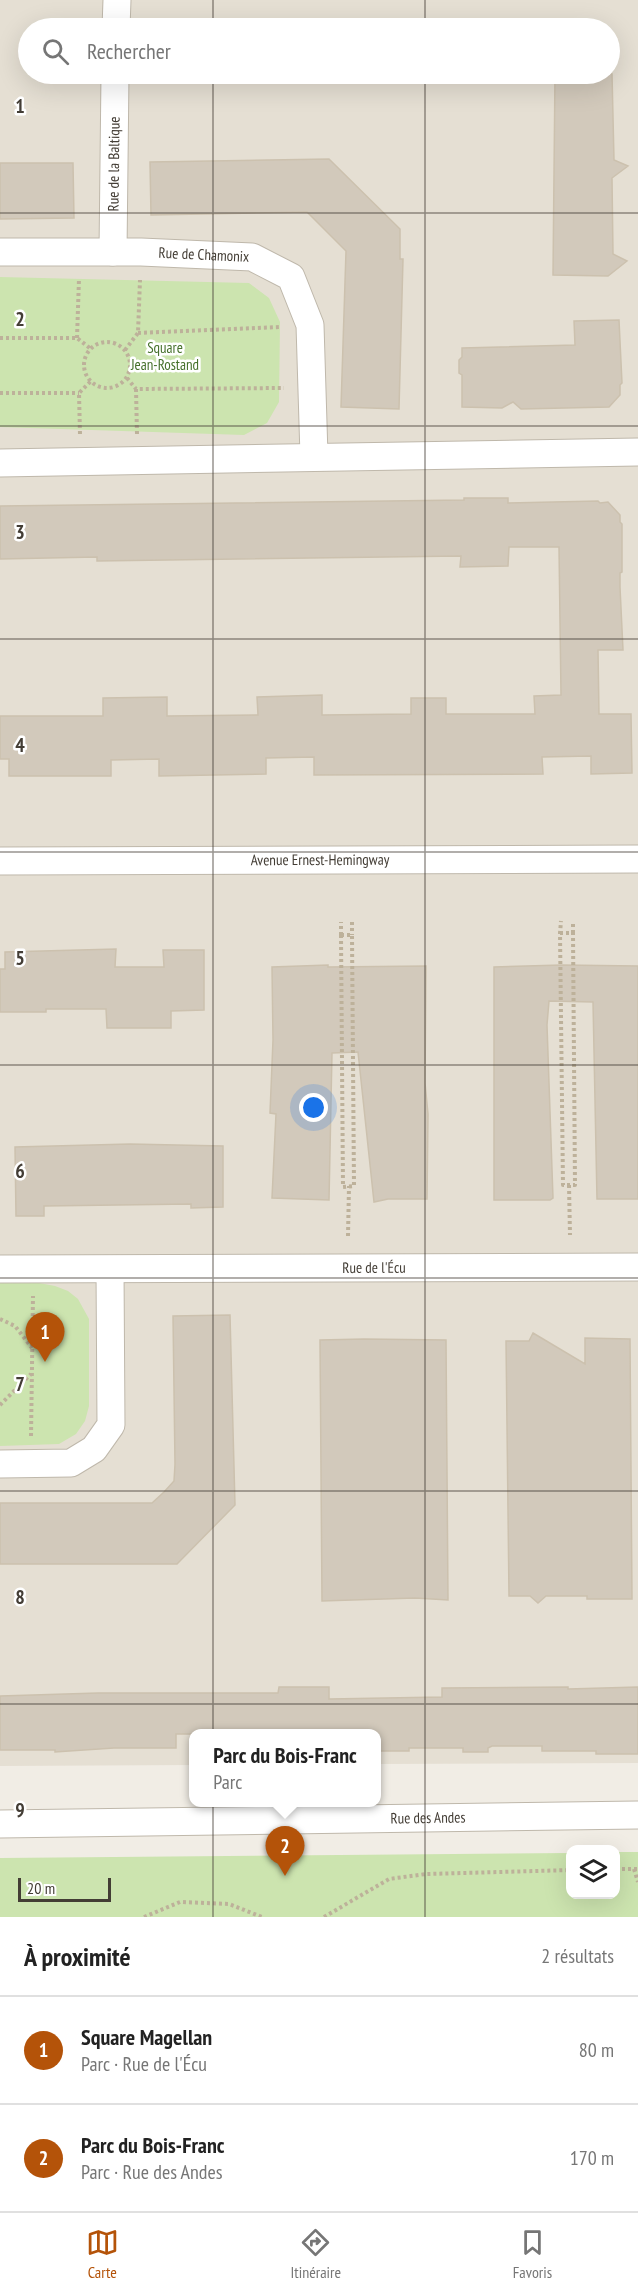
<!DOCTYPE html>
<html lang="fr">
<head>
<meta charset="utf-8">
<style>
	body { margin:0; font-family:"PT Sans Narrow",sans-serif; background:#f2f2f2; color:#222 }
	.controls { position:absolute; right:18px; bottom:18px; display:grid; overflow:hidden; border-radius:12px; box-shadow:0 6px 24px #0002 }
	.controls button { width:54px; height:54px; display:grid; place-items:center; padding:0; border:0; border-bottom:2px solid #e0e0e0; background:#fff; color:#222; font:30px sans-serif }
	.scale { position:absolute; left:18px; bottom:15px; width:93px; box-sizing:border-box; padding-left:6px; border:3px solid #433d35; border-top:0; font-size:16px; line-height:21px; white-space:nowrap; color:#433d35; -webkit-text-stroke:4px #fff; paint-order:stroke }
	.you { position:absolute; left:314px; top:1108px; width:21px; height:21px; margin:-15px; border:4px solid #fff; border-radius:50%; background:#1a73e8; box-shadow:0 0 0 9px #1a73e833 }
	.badge { display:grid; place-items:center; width:39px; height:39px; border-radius:50%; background:#b45309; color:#fff; font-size:20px; font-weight:700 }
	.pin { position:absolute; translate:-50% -50px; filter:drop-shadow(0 2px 3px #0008) }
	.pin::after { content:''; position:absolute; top:32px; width:21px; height:18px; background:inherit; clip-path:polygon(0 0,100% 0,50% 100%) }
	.popup { position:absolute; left:189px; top:1729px; width:192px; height:78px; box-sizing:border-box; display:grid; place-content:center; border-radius:12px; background:#fff; filter:drop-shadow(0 2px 4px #0005); font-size:20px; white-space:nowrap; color:#767676 }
	.popup b { font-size:22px; color:#222 }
	.popup::after { content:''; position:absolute; left:50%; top:100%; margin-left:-12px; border:12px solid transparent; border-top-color:#fff }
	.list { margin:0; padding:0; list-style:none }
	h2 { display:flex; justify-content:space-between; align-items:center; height:78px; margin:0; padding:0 24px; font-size:26px }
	h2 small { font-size:20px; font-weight:400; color:#767676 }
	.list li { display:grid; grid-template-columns:39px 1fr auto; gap:18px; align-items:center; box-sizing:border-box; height:108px; padding:0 24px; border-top:2px solid #e0e0e0 }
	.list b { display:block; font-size:22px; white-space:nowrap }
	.list p { margin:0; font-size:20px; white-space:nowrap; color:#767676 }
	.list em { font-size:20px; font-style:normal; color:#767676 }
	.icon { flex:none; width:33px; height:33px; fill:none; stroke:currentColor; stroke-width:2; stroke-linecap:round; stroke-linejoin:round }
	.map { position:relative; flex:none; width:638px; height:1917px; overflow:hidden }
	.search { position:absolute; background:#fff; box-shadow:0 6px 24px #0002; left:18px; right:18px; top:18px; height:66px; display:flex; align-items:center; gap:15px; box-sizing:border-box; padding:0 21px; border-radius:33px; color:#767676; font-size:22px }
	.sheet { height:294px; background:#fff }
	nav { display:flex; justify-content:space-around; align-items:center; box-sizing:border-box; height:84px; border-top:2px solid #e0e0e0; background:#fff; font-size:16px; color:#767676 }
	nav a { display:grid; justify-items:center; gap:3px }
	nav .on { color:#b45309 }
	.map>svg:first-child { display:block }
	.residential { fill:#e5dfd3; fill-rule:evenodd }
	.green { fill:#cce4af }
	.building { fill:#d2c9bb; stroke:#ccc1ae; stroke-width:1.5 }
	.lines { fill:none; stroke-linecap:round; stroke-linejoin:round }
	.street-casing { stroke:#bfb8ab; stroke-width:29 }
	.path { stroke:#bdb19a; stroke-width:4; stroke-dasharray:3 3; stroke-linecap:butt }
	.street { stroke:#fff; stroke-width:27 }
	.grid { fill:none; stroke:#433d35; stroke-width:1.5; stroke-opacity:0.55 }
	.labels { text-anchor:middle; stroke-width:5; stroke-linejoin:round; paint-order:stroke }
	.street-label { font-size:15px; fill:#433d35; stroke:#fff }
	.park-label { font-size:15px; fill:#46712c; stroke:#fff }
	.grid-label { font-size:20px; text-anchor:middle; font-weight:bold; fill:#433d35; stroke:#fff; stroke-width:5; stroke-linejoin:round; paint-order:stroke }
</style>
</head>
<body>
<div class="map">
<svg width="638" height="1917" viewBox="0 0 638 1917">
	<rect width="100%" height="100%" fill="#f1ede5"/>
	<path class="residential" d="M0,0H638V1763L377,1764L376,1734H194L193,1765L0,1766ZM28,28H610V74H28Z"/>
	<path class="green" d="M0,277L249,283L269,298L280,322L279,402L267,423L244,435L0,427Z
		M0,1283H39L55,1286L68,1291L78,1299L89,1319V1406L85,1421L76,1434L59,1444L0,1446Z
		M616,1852H638V1917H0V1858L570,1853V1894H616Z"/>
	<path class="building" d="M555,74H612L614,160L628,166L612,178L613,254L627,261L608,276L553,275Z
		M329,159L400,229V259H403L399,409L341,407L346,251L307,212L151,215L150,162Z
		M0,163H73L74,218L0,219Z
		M619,320L622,383L620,385V395L609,407L521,409L513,402L502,408L462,407V375L459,373V360L462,357V348L575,345L574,321Z
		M464,498H508V503L598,501L600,503L608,502L620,515V522L622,524V572L620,573V587L623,650H598L599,714H631L632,773L591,774V756L542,757L543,774L314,775V757L266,758V774L159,776V759L111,760V776H9V759H0V716H103V698L167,697V716L258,715L257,697L322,695V715L411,714V698H446V714H535L534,696L561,695L559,547H509L508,566L460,567L461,556L97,561V557L0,559V506L464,500Z
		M116,949L115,967H164L163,950H204V1010L171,1011V1028H107L106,1009H46V1012H0V969H5V952Z
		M328,965V967L426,966L425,1083L428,1114L427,1199H388L374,1202L358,1052L332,1053L329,1200L272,1198L276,1114L270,1113L273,1040L272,967Z
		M562,965L638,966V1199H597L593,1002L549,1001L547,1025L553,1198L550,1200H494V967Z
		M130,1144L223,1146V1207L191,1208V1204L44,1206V1216H16L15,1147Z
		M230,1315L235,1505L177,1564H0V1503H152L164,1492L174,1481L175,1464L173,1316Z
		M533,1333L585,1364V1338L630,1339L632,1599H587V1596H546L538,1603L530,1596H509L506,1341H529Z
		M364,1339L446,1340L448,1600L415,1598L322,1601L320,1340Z
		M279,1687H329V1699L442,1697V1688L568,1687V1689L638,1687V1754H596V1751H542V1746H492L488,1748V1752H463V1748H409V1751H376V1734H176V1748H114L55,1752V1750H0V1696L98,1693H278Z"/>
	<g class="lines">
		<g class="street-casing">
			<g id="street">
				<path d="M116,28L117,0"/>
				<path id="s1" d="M0,252H141L252,257L291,277L310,325L314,456"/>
				<path id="s2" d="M113,252L115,74"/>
				<path d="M0,463L638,452"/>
				<path id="s3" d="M0,861L638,859"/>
				<path id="s4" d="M0,1269L638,1267"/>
				<path d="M0,1464L71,1463L94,1449L111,1425L110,1270"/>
				<path id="s5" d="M0,1824L638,1815"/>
			</g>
		</g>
		<path class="path" d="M138,333L281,327
			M0,338H77L91,349
			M77,338L79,279
			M84 365a23 23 0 1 1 46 0a23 23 0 1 1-46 0Z
			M125,350L138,333L140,280
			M127,378L136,389L284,388
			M136,389L137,434
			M0,393H79
			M80,434L79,393L91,381
			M352,922V935
			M560,933H573L575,1185H563L560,933L561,921
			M573,933V921
			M341,935H352L354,1186L343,1187Z
			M341,935V922
			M569,1185L570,1235
			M348,1236L349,1186
			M0,1319L15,1326L32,1348
			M0,1405L31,1374
			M31,1436L33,1296
			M616,1869H638
			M634,1869L638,1882
			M144,1917L180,1902L229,1904L262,1917
			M324,1917L389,1879L426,1874L570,1870"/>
		<use href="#street" class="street"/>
	</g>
	<path class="grid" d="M213,0V28M425,0V28M213,74V1917M425,74V1917M0,213H638M0,426H638M0,639H638M0,852H638M0,1065H638M0,1278H638M0,1491H638M0,1704H638"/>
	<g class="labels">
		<g class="street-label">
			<text dy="5" stroke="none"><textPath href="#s2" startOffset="88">Rue de la Baltique</textPath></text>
			<text dy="5" stroke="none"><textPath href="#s1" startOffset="204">Rue de Chamonix</textPath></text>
			<text dy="5" stroke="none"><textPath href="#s3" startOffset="320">Avenue Ernest-Hemingway</textPath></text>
			<text dy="5" stroke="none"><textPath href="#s4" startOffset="374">Rue de l'Écu</textPath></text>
			<text dy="5" stroke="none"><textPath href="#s5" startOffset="428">Rue des Andes</textPath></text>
		</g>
		<g class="park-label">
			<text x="165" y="353">Square<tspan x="165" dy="17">Jean-Rostand</tspan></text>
		</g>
	</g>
	<g class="grid-label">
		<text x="20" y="113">1</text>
		<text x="20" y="326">2</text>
		<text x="20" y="539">3</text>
		<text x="20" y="752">4</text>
		<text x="20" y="965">5</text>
		<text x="20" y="1178">6</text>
		<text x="20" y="1391">7</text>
		<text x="20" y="1604">8</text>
		<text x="20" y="1817">9</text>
	</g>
</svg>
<div class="controls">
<button><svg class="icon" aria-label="layers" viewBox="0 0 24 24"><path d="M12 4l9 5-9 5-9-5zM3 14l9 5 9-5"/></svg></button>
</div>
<div class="scale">20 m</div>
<div class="you"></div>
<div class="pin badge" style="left:45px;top:1362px">1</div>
<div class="pin badge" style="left:285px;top:1876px">2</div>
<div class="popup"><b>Parc du Bois-Franc</b>Parc</div>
<div class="search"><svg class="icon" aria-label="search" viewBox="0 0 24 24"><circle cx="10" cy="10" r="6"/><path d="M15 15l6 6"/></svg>Rechercher</div>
</div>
<section class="sheet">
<h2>À proximité<small>2 résultats</small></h2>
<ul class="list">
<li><span class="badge">1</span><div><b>Square Magellan</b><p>Parc · Rue de l'Écu</p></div><em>80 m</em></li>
<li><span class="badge">2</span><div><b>Parc du Bois-Franc</b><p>Parc · Rue des Andes</p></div><em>170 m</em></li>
</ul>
</section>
<nav>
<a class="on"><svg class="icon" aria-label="map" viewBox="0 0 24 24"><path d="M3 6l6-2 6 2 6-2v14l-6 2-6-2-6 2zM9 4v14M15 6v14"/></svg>Carte</a>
<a><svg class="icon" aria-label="directions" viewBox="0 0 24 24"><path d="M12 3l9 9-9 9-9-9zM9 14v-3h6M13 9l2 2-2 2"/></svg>Itinéraire</a>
<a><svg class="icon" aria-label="saved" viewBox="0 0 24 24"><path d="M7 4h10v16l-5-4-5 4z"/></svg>Favoris</a>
</nav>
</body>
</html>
